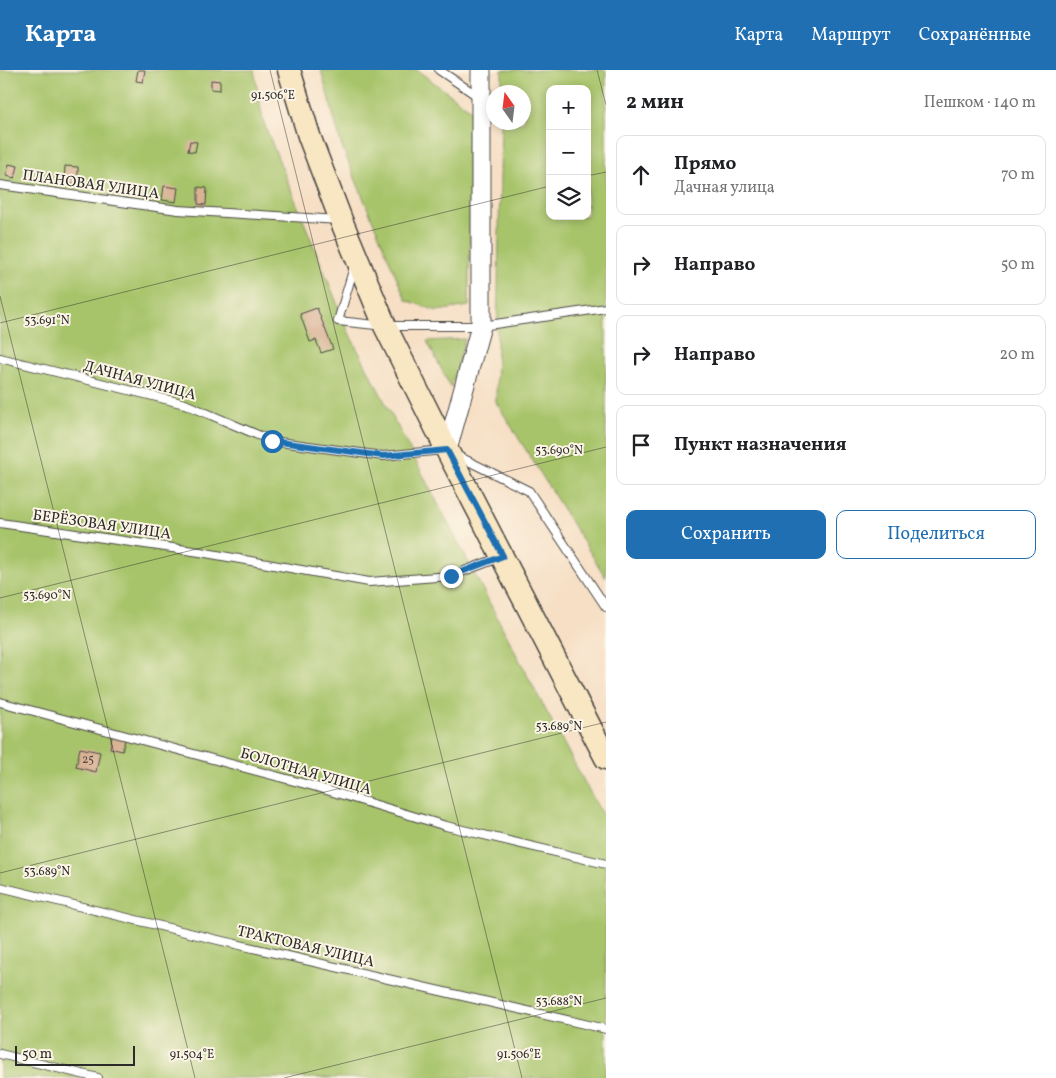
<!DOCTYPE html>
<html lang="ru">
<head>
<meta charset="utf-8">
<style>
	body { margin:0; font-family:Vollkorn,serif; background:#f2f2f2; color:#202124 }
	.controls { position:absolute; right:15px; top:15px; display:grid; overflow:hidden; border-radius:10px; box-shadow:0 2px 8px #0003 }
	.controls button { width:45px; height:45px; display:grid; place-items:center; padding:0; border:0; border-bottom:1px solid #e0e0e0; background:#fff; color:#202124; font:25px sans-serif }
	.compass { position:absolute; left:486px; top:15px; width:45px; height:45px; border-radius:50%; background:#fff; box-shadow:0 2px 8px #0003; rotate:346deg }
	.scale { position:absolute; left:15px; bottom:12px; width:120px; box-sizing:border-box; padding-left:5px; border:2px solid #2b2b2b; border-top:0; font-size:14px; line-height:18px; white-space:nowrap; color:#2b2b2b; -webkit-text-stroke:4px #fcf5e5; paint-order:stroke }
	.stop { position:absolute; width:15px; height:15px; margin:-11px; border:4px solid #1f6fb2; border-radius:50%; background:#fff }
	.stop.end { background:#1f6fb2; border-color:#fff; box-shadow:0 1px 5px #0008 }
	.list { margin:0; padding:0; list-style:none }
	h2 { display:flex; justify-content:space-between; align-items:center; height:65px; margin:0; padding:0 20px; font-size:21px }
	h2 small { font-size:16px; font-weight:400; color:#757577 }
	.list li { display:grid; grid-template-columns:32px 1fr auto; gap:15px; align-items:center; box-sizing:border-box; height:80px; margin:0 10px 10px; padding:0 10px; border:1px solid #e0e0e0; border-radius:10px }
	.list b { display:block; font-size:19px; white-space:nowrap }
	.list p { margin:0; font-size:16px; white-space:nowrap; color:#757577 }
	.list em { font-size:16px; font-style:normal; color:#757577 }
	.actions { display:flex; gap:10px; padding:15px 20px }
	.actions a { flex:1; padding:11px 0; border:1px solid #1f6fb2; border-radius:10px; text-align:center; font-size:18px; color:#1f6fb2 }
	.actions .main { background:#1f6fb2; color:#fff }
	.icon { flex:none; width:28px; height:28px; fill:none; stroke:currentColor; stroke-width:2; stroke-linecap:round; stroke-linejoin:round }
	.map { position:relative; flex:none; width:606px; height:1008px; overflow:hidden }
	header { display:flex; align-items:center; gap:30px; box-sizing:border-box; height:70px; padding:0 25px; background:#1f6fb2; color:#fff }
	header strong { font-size:24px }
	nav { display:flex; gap:28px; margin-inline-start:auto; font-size:18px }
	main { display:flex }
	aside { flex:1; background:#fff }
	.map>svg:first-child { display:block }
	.green { fill:#a7c46b; stroke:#69784b; fill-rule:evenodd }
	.building { fill:#d9b295 }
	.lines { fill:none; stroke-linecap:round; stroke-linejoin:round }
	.service-casing { stroke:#494642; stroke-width:10 }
	.tertiary-casing { stroke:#494642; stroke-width:21 }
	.secondary-casing { stroke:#494642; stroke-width:25 }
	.service { stroke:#fff; stroke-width:8 }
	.tertiary { stroke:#fff; stroke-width:19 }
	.secondary { stroke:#f9e7c3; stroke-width:22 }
	.route { stroke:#1f6fb2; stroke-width:6 }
	.ticks { fill:none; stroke:#2b2b2b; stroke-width:1; stroke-opacity:0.45 }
	.labels { text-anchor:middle; stroke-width:4; stroke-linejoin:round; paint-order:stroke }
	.number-label { font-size:12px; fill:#564d46 }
	.street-label { font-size:15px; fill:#2b2b2b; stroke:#fcf5e5 }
	.ticks-label { font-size:12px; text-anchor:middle; fill:#2b2b2b; stroke:#fcf5e5; stroke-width:4; stroke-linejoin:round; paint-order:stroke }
</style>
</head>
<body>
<header>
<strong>Карта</strong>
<nav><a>Карта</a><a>Маршрут</a><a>Сохранённые</a></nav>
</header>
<main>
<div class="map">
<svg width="606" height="1008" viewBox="0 0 606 1008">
	<rect width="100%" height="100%" fill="#fcf5e5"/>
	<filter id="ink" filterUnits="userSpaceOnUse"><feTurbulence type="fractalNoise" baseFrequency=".02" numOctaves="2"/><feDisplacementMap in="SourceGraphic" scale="10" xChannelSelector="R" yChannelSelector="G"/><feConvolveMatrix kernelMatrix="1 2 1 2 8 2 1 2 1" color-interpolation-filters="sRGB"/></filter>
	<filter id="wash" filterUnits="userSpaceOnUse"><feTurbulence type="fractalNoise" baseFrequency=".0096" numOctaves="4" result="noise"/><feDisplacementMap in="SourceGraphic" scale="20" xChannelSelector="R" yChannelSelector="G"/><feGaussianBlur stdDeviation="1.12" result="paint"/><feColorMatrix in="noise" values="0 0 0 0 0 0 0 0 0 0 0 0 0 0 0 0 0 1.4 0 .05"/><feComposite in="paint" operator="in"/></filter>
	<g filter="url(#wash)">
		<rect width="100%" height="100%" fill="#f6dfc5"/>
		<path class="green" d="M0,0H254L263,51L350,265L536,622L606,752V1008H0Z
			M321,0H417L471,40L469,236L437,241L406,230L342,77Z
			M502,0H606V508L496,332L501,53L524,52V22H502ZM550,19H587V146H550Z
			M465,269L451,318L427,271Z"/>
		<g id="blocks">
			<path class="building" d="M138,0H145L143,12L136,11Z
				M211,10L220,11V20L211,19Z
				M190,71L197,72L195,82L188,81Z
				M9,94L18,96L15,108L6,106Z
				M65,96L78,97V114L64,113Z
				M164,116L178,118L176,132L162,130Z
				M198,117L207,118L206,135L198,134Z
				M317,238L333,279L321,283L316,270L310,272L300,244Z
				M112,666L125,670L122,681L110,678Z
				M80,678L100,682L96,702L76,697Z"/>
		</g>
	</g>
	<g filter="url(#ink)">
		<use href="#blocks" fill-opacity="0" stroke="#494642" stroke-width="1"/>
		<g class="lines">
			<g class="service-casing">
				<path id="service" d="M439,0L479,27
					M0,115L178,140L339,150
					M354,197L338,251L385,256H481L606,238
					M0,288L185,334L272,371L383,386L443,380
					M456,385L529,421L606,537
					M0,453L200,482L369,512L451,506L501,487
					M0,632L313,716L446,756L606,794
					M0,817L218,870L606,959
					M0,984L98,1008"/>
			</g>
			<g class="tertiary-casing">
				<path id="tertiary" d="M447,380L481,256V0"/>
			</g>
			<g class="secondary-casing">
				<path id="secondary" d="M289,0L309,66L341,150L385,256L447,380L606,688"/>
			</g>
			<use href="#service" class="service"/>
			<use href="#tertiary" class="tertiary"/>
			<use href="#secondary" class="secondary"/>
		</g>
	</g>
	<g class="lines" filter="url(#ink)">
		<path class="route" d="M272,371L383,386L447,380L503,486L451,506"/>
	</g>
	<path class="ticks" d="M270,0L522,1008M597,0L606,35M587,106L606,102M0,226L195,1008M0,253L550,116M0,528L606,377M0,803L606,652M284,1008L606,928"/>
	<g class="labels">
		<g class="number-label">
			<text x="88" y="693">25</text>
		</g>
		<g class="street-label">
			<text transform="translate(91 114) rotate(8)" y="5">ПЛАНОВАЯ УЛИЦА</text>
			<text transform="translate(140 310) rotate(15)" y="5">ДАЧНАЯ УЛИЦА</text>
			<text transform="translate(102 454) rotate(8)" y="5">БЕРЁЗОВАЯ УЛИЦА</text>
			<text transform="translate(306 701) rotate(16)" y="5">БОЛОТНАЯ УЛИЦА</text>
			<text transform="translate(306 876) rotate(13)" y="5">ТРАКТОВАЯ УЛИЦА</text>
		</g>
	</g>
	<g class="ticks-label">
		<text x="273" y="29">91.506°E</text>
		<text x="47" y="254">53.691°N</text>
		<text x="559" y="384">53.690°N</text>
		<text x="47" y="529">53.690°N</text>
		<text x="559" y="660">53.689°N</text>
		<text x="47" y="805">53.689°N</text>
		<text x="559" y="935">53.688°N</text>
		<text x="192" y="988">91.504°E</text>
		<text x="519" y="988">91.506°E</text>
	</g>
</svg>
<div class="controls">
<button>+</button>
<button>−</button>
<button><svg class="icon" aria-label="layers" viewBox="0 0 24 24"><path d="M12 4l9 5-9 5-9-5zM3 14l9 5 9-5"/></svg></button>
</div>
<svg class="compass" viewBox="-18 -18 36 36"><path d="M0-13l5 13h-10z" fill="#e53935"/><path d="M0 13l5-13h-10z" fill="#757577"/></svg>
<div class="scale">50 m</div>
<div class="stop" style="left:272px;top:371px"></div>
<div class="stop end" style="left:451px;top:506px"></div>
</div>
<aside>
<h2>2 мин<small>Пешком · 140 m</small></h2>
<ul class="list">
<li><svg class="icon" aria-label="ahead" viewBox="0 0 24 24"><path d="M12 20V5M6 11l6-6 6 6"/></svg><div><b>Прямо</b><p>Дачная улица</p></div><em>70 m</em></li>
<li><svg class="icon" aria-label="right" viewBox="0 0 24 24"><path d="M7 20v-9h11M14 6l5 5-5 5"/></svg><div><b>Направо</b></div><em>50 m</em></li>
<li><svg class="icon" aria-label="right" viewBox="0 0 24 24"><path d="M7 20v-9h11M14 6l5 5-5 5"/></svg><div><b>Направо</b></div><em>20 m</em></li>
<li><svg class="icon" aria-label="arrive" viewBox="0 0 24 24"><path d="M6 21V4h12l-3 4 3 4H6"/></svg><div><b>Пункт назначения</b></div></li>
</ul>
<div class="actions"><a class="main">Сохранить</a><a>Поделиться</a></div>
</aside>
</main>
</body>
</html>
